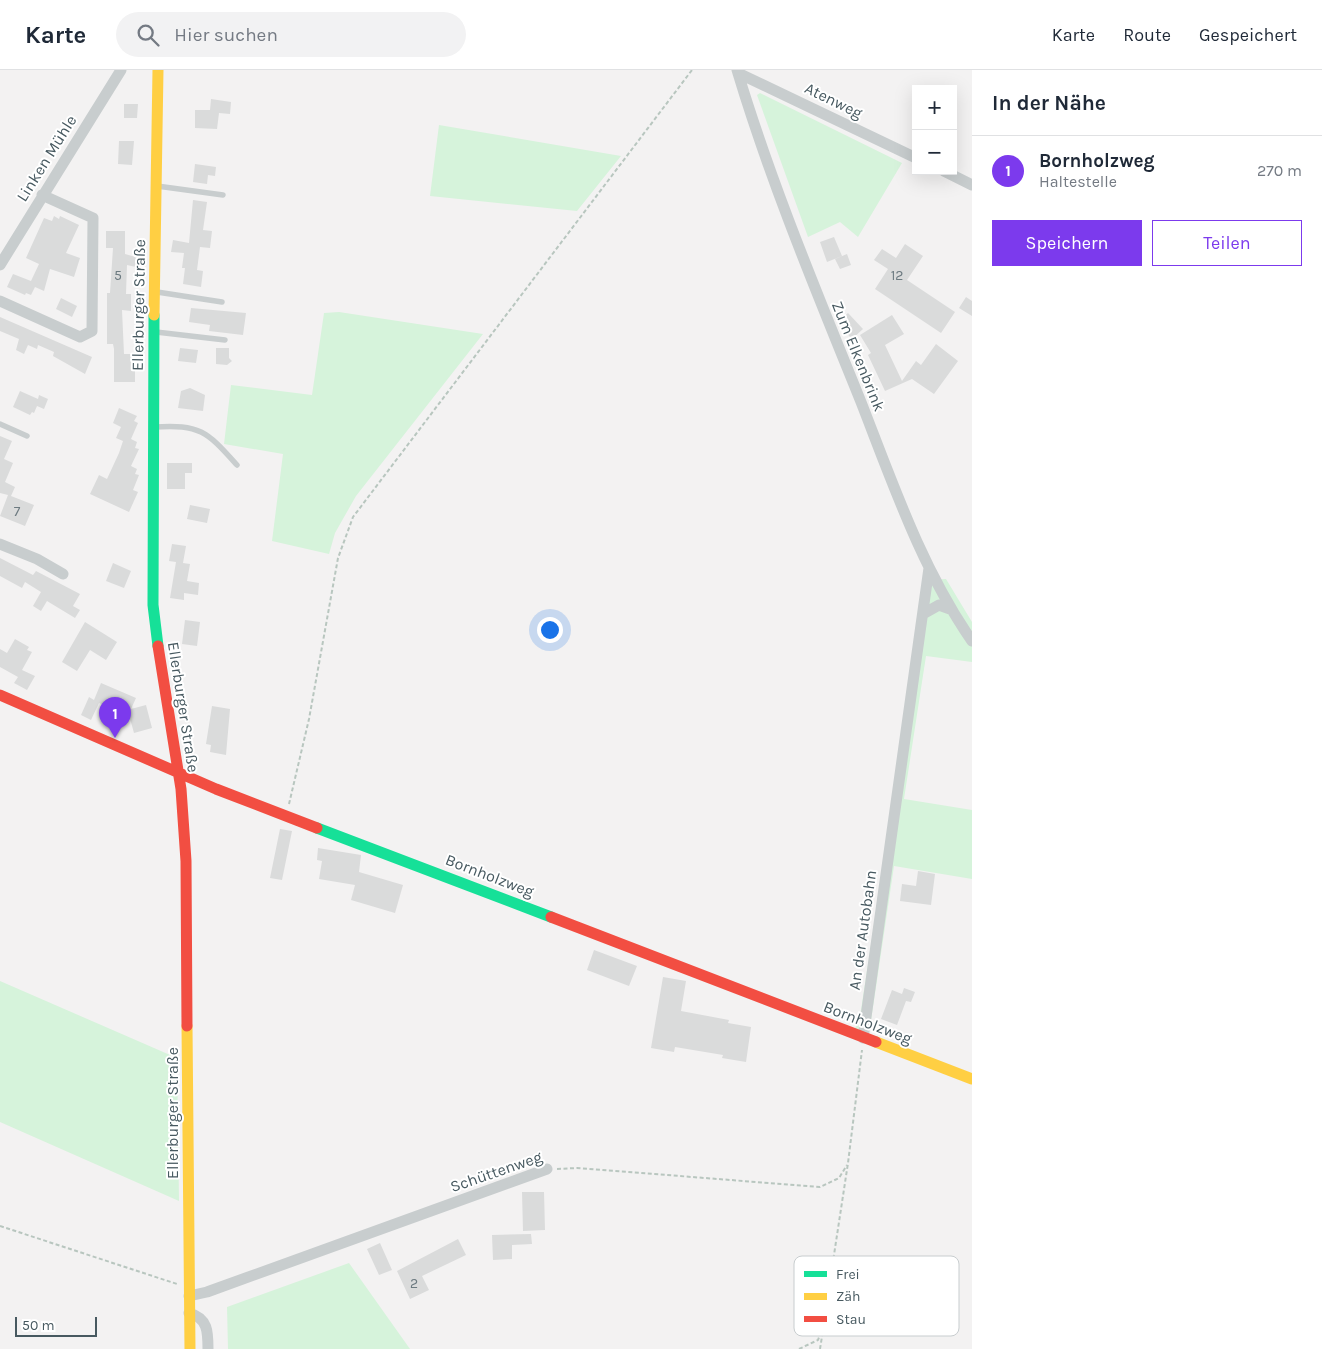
<!DOCTYPE html>
<html lang="de">
<head>
<meta charset="utf-8">
<style>
	body { margin:0; font-family:Karla,sans-serif; background:#f2f2f3; color:#1f2937 }
	.controls { position:absolute; right:15px; top:15px; display:grid; overflow:hidden; border-radius:0px; box-shadow:0 5px 20px #0002 }
	.controls button { width:45px; height:45px; display:grid; place-items:center; padding:0; border:0; border-bottom:1px solid #e0e1e3; background:#fff; color:#1f2937; font:25px sans-serif }
	.scale { position:absolute; left:15px; bottom:12px; width:82px; box-sizing:border-box; padding-left:5px; border:2px solid #475960; border-top:0; font-size:14px; line-height:18px; white-space:nowrap; color:#475960; -webkit-text-stroke:4px #fff; paint-order:stroke }
	.you { position:absolute; left:549px; top:559px; width:18px; height:18px; margin:-12px; border:4px solid #fff; border-radius:50%; background:#1a73e8; box-shadow:0 0 0 8px #1a73e833 }
	.badge { display:grid; place-items:center; width:32px; height:32px; border-radius:50%; background:#7c3aed; color:#fff; font-size:16px; font-weight:700 }
	.pin { position:absolute; translate:-50% -41px; filter:drop-shadow(0 1px 2px #0008) }
	.pin::after { content:''; position:absolute; top:26px; width:18px; height:15px; background:inherit; clip-path:polygon(0 0,100% 0,50% 100%) }
	.list { margin:0; padding:0; list-style:none }
	h2 { display:flex; justify-content:space-between; align-items:center; height:65px; margin:0; padding:0 20px; font-size:21px }
	h2 small { font-size:16px; font-weight:400; color:#747a83 }
	.list li { display:grid; grid-template-columns:32px 1fr auto; gap:15px; align-items:center; box-sizing:border-box; height:70px; padding:0 20px; border-top:1px solid #e0e1e3 }
	.list b { display:block; font-size:19px; white-space:nowrap }
	.list p { margin:0; font-size:16px; white-space:nowrap; color:#747a83 }
	.list em { font-size:16px; font-style:normal; color:#747a83 }
	.actions { display:flex; gap:10px; padding:15px 20px }
	.actions a { flex:1; padding:11px 0; border:1px solid #7c3aed; border-radius:0px; text-align:center; font-size:18px; color:#7c3aed }
	.actions .main { background:#7c3aed; color:#fff }
	.icon { flex:none; width:28px; height:28px; fill:none; stroke:currentColor; stroke-width:2; stroke-linecap:round; stroke-linejoin:round }
	.map { position:relative; flex:none; width:972px; height:1279px; overflow:hidden }
	header { display:flex; align-items:center; gap:30px; box-sizing:border-box; height:70px; padding:0 25px; background:#fff; border-bottom:1px solid #e0e1e3 }
	header strong { font-size:24px }
	nav { display:flex; gap:28px; margin-inline-start:auto; font-size:18px }
	.search { width:350px; height:45px; background:#f2f2f3; display:flex; align-items:center; gap:12px; box-sizing:border-box; padding:0 18px; border-radius:28px; color:#747a83; font-size:19px }
	main { display:flex }
	aside { flex:1; background:#fff }
	.map>svg:first-child { display:block }
	.green { fill:#d6f3db }
	.building { fill:#dadbdb }
	.lines { fill:none; stroke-linecap:round; stroke-linejoin:round }
	.path { stroke:#b8c6bf; stroke-width:2; stroke-dasharray:4 2.5; stroke-linecap:butt }
	.lane { stroke:#c8cdce; stroke-width:5.5 }
	.street { stroke:#c8cdce; stroke-width:11 }
	.fast { stroke:#16e098; stroke-width:11 }
	.slow { stroke:#ffcf43; stroke-width:11 }
	.jam { stroke:#f24e42; stroke-width:11 }
	.labels { text-anchor:middle; stroke-width:4; stroke-linejoin:round; paint-order:stroke }
	.number-label { font-size:14px; fill:#6c7a80 }
	.street-label { font-size:16px; fill:#475960; stroke:#fff }
	.key { fill:#fff; stroke:#c8cdcf; stroke-width:1 }
	.key-label { font-size:14px; fill:#475960 }
</style>
</head>
<body>
<header>
<strong>Karte</strong>
<div class="search"><svg class="icon" aria-label="search" viewBox="0 0 24 24"><circle cx="10" cy="10" r="6"/><path d="M15 15l6 6"/></svg>Hier suchen</div>
<nav><a>Karte</a><a>Route</a><a>Gespeichert</a></nav>
</header>
<main>
<div class="map">
<svg width="972" height="1279" viewBox="0 0 972 1279">
	<rect width="100%" height="100%" fill="#f3f2f2"/>
	<path class="green" d="M760,23L902,93L858,167L840,152L808,167L757,25Z
		M439,55L621,86L577,141L430,126Z
		M339,242L483,264L356,426L335,463L329,484L272,471L283,384L224,374L231,315L312,325L324,243Z
		M946,509L972,552V592L926,586L904,729L972,740V809L894,796L869,964L854,959L859,953L925,521V510Z
		M0,911L177,988L179,1131L0,1052Z
		M349,1193L410,1279H228L227,1237Z"/>
	<path class="building" d="M211,29L231,32L230,44L219,43L217,59L195,58V40H210Z
		M124,34H138L137,48H124Z
		M119,71H134L132,95L118,94Z
		M195,94L216,97L215,106L208,105L207,114L193,112Z
		M193,130L207,132L203,160L212,161L210,178L200,177L197,200L203,201L201,217L183,214L185,198H182L184,183L171,182L173,170L189,173Z
		M54,146L59,149L60,146L79,155L66,183L80,188L74,207L50,199L44,221L35,217L31,225L26,223L25,225L7,217L13,204L31,211L39,194L26,188L44,148L52,151Z
		M106,161H125V184L139,188L136,197L127,195L126,224H131V241L122,240L124,284H135V312H114V279L113,274H107V223H110L113,178H106Z
		M834,167L842,186L827,192L820,172Z
		M905,174L923,186L907,210L955,242L941,263L875,219L888,199L874,190L882,179L896,188Z
		M847,184L851,195L840,199L835,189Z
		M966,227L972,231V246L959,238Z
		M61,228L77,236L72,247L56,239Z
		M191,238L246,243L243,265L209,261L210,255L189,252Z
		M848,243L863,259L852,269L841,257L843,255L839,251Z
		M892,245L904,264L885,275L902,311L916,291L921,295L936,274L958,291L934,324L912,309L885,321L868,285L871,283L860,265Z
		M0,247L92,287L85,304L53,286L54,282L38,275L37,279L28,275L24,284L16,280L19,269L0,261Z
		M180,278L198,280L196,293L178,291Z
		M216,278H229V288L232,291L227,295L216,294Z
		M190,318L205,325L203,341L178,338L181,321Z
		M20,321L38,329L39,325L48,329L44,339L37,336L34,343L32,342L30,345L13,337Z
		M119,338L137,346L134,351L138,353L131,369L137,372L135,378L139,379L131,396L137,399L135,404L139,405L133,420L138,422L129,442L90,424L99,405L107,409L119,383L123,371L116,368L121,357L113,353Z
		M0,366L12,371L4,389L13,393L5,412L15,417L11,426L34,435L25,456L0,446L8,425L0,423Z
		M167,393H192V403H185V419H167Z
		M190,435L210,439L207,453L187,449Z
		M172,474L186,476L183,493L190,494L187,511L199,513L198,525L184,523V530L170,528L176,492L169,491Z
		M0,488L33,505L36,501L80,524L73,536L80,540L75,548L47,531L41,541L33,536L41,522L25,512L22,518L0,506Z
		M113,493L131,501L124,518L106,511Z
		M185,550L200,552L197,576L182,574Z
		M85,552L117,572L106,590L90,580L77,601L62,592Z
		M15,569L29,577L27,580L32,582L22,600L35,606L27,620L14,613L18,607L0,597V579L7,583Z
		M101,613L136,628L131,639L146,635L152,658L134,663L129,645L99,633L91,650L81,645L89,627L94,630Z
		M212,636L230,639L226,685L210,682L211,675L206,674Z
		M280,759L292,761L282,810L270,808Z
		M318,778L361,785L359,802L403,815L395,843L351,830L355,815L319,809L322,791L317,790Z
		M918,801L935,804L931,835L900,831L902,814L916,816Z
		M594,880L637,896L629,916L587,900Z
		M663,907L686,911L681,941L729,950L728,953L751,957L746,992L722,988L723,985L675,977L674,982L651,978Z
		M904,918L915,922L911,932L906,931L897,955L881,949L892,920L902,924Z
		M522,1122H544L545,1160L523,1161Z
		M531,1164L532,1174L512,1175V1189L493,1190L492,1165Z
		M458,1169L466,1185L422,1206L429,1220L410,1229L397,1201Z
		M380,1173L392,1200L379,1205L367,1179Z"/>
	<g class="lines">
		<path class="path" d="M289,734L309,649L338,488L353,447L692,0
			M557,1099L577,1098L820,1117L839,1108L847,1095
			M0,1156L177,1214
			M799,1279L818,1270L823,1257L848,1093L862,980
			M820,1279L823,1260"/>
		<path class="lane" d="M157,116L223,125
			M157,222L222,232
			M156,262L225,270
			M0,354L27,366
			M154,357C201,354 207,362 237,395"/>
		<path class="street" d="M737,0C771,113 817,223 861,332C893,414 922,499 972,571
			M738,3L916,88
			M944,101L972,115
			M0,195L121,0
			M0,231L80,267L92,261L93,148L42,125
			M0,474L37,489L63,504
			M923,544L939,535L950,539
			M863,968L929,498
			M189,1226L207,1222L547,1099
			M189,1243C208,1248 208,1262 208,1279"/>
		<path class="fast" d="M154,245L153,535L158,576
			M317,758L551,847"/>
		<path class="slow" d="M154,245L158,0
			M187,956L190,1279
			M876,972L972,1009"/>
		<path class="jam" d="M158,576L181,719L186,791L187,956
			M0,625L216,719L317,758
			M551,847L876,972"/>
	</g>
	<g class="labels">
		<g class="number-label">
			<text x="118" y="210">5</text>
			<text x="897" y="210">12</text>
			<text x="17" y="446">7</text>
			<text x="414" y="1218">2</text>
		</g>
		<g class="street-label">
			<text transform="translate(834 30) rotate(26)" y="6">Atenweg</text>
			<text transform="translate(46 88) rotate(-58)" y="6">Linken Mühle</text>
			<text transform="translate(138 235) rotate(-89)" y="6">Ellerburger Straße</text>
			<text transform="translate(859 286) rotate(68)" y="6">Zum Elkenbrink</text>
			<text transform="translate(184 637) rotate(81)" y="6">Ellerburger Straße</text>
			<text transform="translate(490 805) rotate(21)" y="6">Bornholzweg</text>
			<text transform="translate(862 860) rotate(-82)" y="6">An der Autobahn</text>
			<text transform="translate(868 952) rotate(21)" y="6">Bornholzweg</text>
			<text transform="translate(172 1043) rotate(-90)" y="6">Ellerburger Straße</text>
			<text transform="translate(496 1101) rotate(-19)" y="6">Schüttenweg</text>
		</g>
	</g>
	<rect x="794" y="1186" width="165" height="80" rx="8" class="key"/>
	<rect x="804" y="1201" width="23" height="6" fill="#16e098"/>
	<rect x="804" y="1223" width="23" height="7" fill="#ffcf43"/>
	<rect x="804" y="1246" width="23" height="6" fill="#f24e42"/>
	<g class="key-label">
		<text x="836" y="1209">Frei</text>
		<text x="836" y="1231">Zäh</text>
		<text x="836" y="1254">Stau</text>
	</g>
</svg>
<div class="controls">
<button>+</button>
<button>−</button>
</div>
<div class="scale">50 m</div>
<div class="you"></div>
<div class="pin badge" style="left:115px;top:668px">1</div>
</div>
<aside>
<h2>In der Nähe<small></small></h2>
<ul class="list">
<li><span class="badge">1</span><div><b>Bornholzweg</b><p>Haltestelle</p></div><em>270 m</em></li>
</ul>
<div class="actions"><a class="main">Speichern</a><a>Teilen</a></div>
</aside>
</main>
</body>
</html>
